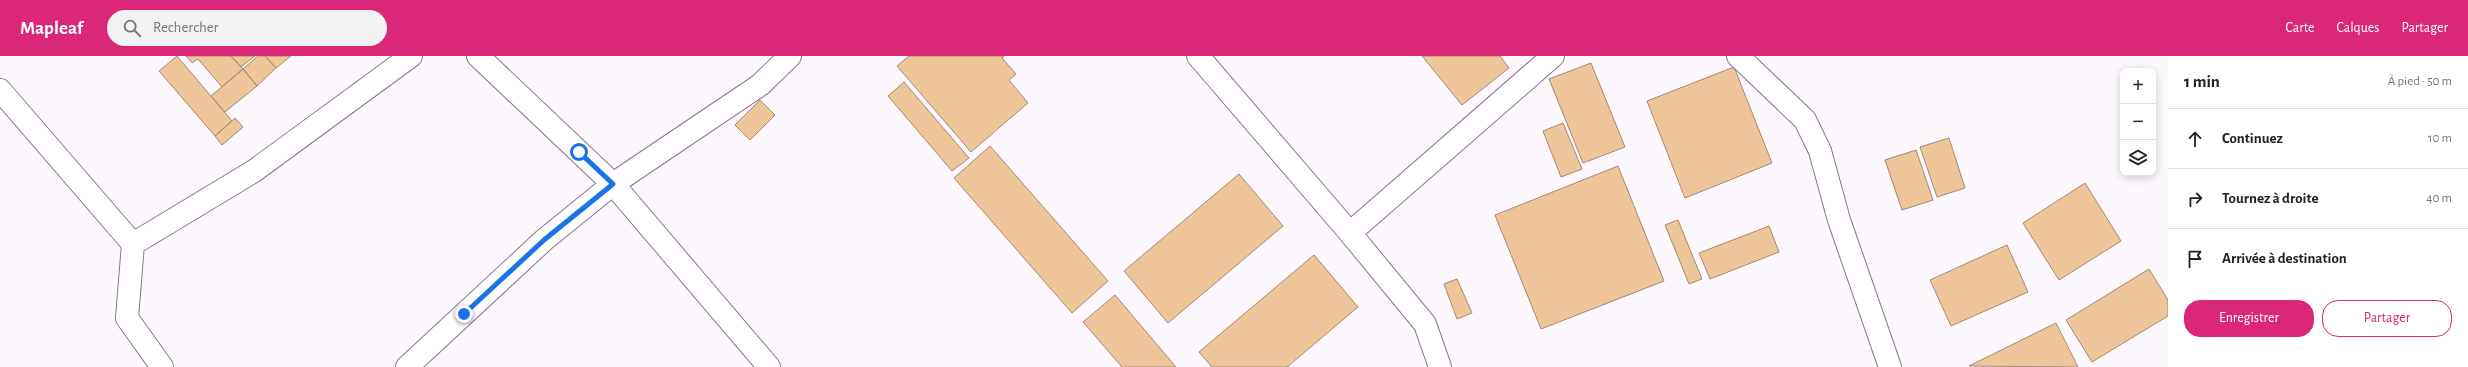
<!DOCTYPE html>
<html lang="fr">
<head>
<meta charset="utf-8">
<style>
	body { margin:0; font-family:"Alegreya Sans",sans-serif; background:#f2f2f2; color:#222 }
	.controls { position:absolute; right:12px; top:12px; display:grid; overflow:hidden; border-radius:8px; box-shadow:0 2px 10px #0003 }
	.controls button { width:36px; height:36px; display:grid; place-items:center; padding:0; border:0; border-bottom:1px solid #e0e0e0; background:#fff; color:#222; font:20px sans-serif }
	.stop { position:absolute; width:12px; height:12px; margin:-9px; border:3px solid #1a73e8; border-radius:50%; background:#fff }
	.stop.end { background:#1a73e8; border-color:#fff; box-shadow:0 1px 4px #0008 }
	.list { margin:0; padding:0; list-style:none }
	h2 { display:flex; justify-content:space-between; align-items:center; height:52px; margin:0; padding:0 16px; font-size:17px }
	h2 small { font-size:13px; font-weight:400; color:#767676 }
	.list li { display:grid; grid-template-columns:26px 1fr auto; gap:12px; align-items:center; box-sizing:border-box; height:60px; padding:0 16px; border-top:1px solid #e0e0e0 }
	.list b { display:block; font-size:15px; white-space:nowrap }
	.list em { font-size:13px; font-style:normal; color:#767676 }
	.actions { display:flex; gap:8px; padding:12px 16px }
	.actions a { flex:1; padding:9px 0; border:1px solid #db2777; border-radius:16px; text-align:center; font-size:14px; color:#db2777 }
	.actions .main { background:#db2777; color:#fff }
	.icon { flex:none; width:22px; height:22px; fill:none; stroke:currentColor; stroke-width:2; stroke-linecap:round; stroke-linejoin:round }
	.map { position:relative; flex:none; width:2168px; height:311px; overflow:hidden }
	header { display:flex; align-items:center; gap:24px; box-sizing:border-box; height:56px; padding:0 20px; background:#db2777; color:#fff }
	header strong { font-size:19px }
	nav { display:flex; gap:22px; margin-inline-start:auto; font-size:14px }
	.search { width:280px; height:36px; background:#f2f2f2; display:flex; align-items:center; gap:10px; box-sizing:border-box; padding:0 14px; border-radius:22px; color:#767676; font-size:15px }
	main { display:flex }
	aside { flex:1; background:#fff }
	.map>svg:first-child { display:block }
	.building { fill:#eec699; stroke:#a38a6f }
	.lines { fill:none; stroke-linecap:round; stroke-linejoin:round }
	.minor-casing { stroke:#8b748f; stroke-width:24 }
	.minor { stroke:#fff; stroke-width:22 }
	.route { stroke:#1a73e8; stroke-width:5 }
</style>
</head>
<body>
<header>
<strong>Mapleaf</strong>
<div class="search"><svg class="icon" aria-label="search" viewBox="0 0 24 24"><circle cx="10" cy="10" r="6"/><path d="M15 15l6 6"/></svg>Rechercher</div>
<nav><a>Carte</a><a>Calques</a><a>Partager</a></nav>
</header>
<main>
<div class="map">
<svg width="2168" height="311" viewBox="0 0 2168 311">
	<rect width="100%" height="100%" fill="#fdf8fe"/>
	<path class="building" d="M177,0L232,65L215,80L159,15Z
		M186,0H231L243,13L222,31L198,3L192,7Z
		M231,0H255L241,11Z
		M258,0H265L276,12L257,30L243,13Z
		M265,0H291L276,12Z
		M909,0H1004L1002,2L1016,18L1009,24L1028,47L971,96L897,10Z
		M1422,0H1500L1509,12L1462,49Z
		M1591,7L1625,91L1583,107L1549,23Z
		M1734,11L1772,107L1685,142L1647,45Z
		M243,13L257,30L225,56L211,40Z
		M904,26L969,102L952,115L888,40Z
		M760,44L775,59L750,84L735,69Z
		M235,62L243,71L222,89L215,80Z
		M1563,67L1582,113L1561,121L1543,75Z
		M1949,82L1965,132L1937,141L1920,91Z
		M990,90L1108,225L1072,257L954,122Z
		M1916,94L1933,144L1902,154L1885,104Z
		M1618,110L1664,225L1541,273L1495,159Z
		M1239,118L1283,170L1168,267L1124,215Z
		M2085,127L2121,185L2059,224L2023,167Z
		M1678,164L1702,223L1689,228L1665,169Z
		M1769,170L1779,196L1710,223L1699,197Z
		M2007,189L2028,236L1951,270L1930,224Z
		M1314,199L1358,251L1287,311H1212L1199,296Z
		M2149,213L2168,244V260L2092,306L2066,264Z
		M1457,223L1472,257L1457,263L1444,228Z
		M1115,239L1176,311H1122L1083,266Z
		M2056,267L2078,311L1969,310Z"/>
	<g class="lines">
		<g class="minor-casing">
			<path id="minor" d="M478,0L613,128L769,311
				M1198,0L1350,177L1425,268L1440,311
				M1738,0L1805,64L1820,95L1839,164L1890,311
				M0,34L133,188L127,262L162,311
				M1350,177L1553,0
				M133,188L254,115L411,0
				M407,311L544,184L613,128L760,29L790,0"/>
		</g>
		<use href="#minor" class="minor"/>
	</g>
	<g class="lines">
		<path class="route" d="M464,258L544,184L613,128L579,96"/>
	</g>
</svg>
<div class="controls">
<button>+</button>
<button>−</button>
<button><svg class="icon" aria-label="layers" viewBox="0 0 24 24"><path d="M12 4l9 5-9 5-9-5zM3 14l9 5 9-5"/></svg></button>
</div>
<div class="stop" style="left:579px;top:96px"></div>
<div class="stop end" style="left:464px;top:258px"></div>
</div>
<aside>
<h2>1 min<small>À pied · 50 m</small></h2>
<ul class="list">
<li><svg class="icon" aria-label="ahead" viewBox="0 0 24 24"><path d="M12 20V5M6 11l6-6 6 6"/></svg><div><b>Continuez</b></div><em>10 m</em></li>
<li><svg class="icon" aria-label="right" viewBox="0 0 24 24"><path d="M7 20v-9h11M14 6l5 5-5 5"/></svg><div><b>Tournez à droite</b></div><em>40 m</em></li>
<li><svg class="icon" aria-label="arrive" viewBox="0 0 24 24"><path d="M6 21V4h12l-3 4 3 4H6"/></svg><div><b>Arrivée à destination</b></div></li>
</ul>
<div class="actions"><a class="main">Enregistrer</a><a>Partager</a></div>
</aside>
</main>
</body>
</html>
